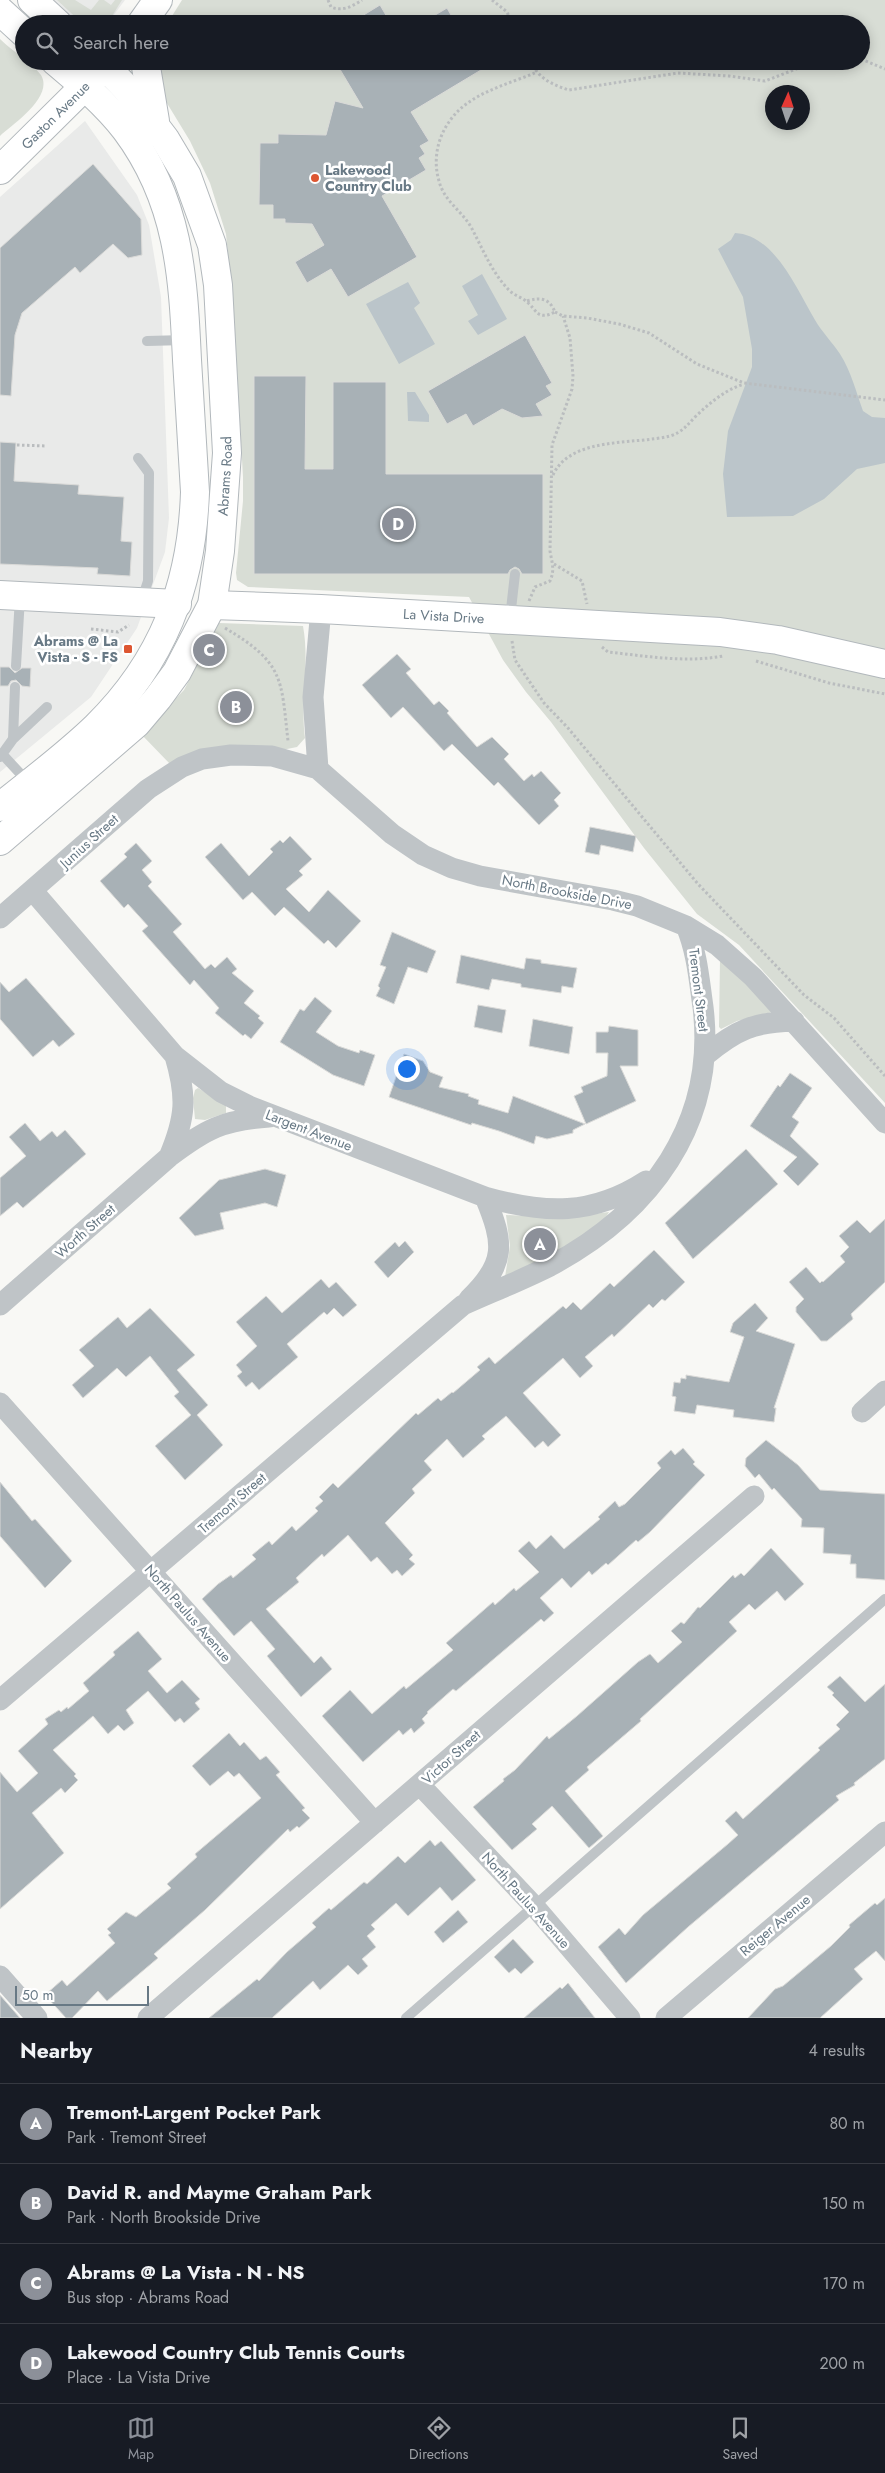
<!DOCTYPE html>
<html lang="en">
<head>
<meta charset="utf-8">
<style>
	body { margin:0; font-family:Jost,sans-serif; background:#242831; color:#f1f3f6 }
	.compass { position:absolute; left:765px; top:85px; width:45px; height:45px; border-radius:50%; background:#171b24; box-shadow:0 2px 12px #0003; rotate:3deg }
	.scale { position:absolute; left:15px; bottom:12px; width:134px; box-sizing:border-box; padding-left:5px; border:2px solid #687985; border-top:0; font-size:14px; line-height:18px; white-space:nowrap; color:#687985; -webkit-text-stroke:4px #fff; paint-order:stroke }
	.you { position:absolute; left:406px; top:1068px; width:18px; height:18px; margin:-12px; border:4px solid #fff; border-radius:50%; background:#1a73e8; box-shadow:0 0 0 8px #1a73e833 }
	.badge { display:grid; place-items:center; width:32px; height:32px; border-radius:50%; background:#8c9099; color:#fff; font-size:16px; font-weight:700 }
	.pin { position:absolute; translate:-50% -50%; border:2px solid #fff; box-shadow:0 1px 5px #0006 }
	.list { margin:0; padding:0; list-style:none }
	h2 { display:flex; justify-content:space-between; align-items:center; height:65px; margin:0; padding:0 20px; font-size:21px }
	h2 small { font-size:16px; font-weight:400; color:#9ea1a6 }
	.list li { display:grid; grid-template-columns:32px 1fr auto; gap:15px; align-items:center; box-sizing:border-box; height:80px; padding:0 20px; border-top:1px solid #363941 }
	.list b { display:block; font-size:19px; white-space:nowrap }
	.list p { margin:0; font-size:16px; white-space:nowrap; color:#9ea1a6 }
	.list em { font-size:16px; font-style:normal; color:#9ea1a6 }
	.icon { flex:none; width:28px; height:28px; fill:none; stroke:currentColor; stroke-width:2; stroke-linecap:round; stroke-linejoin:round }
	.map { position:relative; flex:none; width:885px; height:2018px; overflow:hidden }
	.search { position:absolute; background:#171b24; box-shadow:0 2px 12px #0003; left:15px; right:15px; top:15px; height:55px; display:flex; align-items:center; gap:12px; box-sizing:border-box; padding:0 18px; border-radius:28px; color:#9ea1a6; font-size:19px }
	.sheet { height:385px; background:#171b24 }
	nav { display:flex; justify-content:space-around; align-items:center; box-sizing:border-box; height:70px; border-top:1px solid #363941; background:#171b24; font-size:14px; color:#9ea1a6 }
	nav a { display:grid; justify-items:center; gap:2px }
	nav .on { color:#8c9099 }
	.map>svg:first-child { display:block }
	.built { fill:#e9eae9 }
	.green { fill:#d8ddd5; fill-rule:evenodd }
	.water { fill:#bbc5ca }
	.building { fill:#a8b1b6; stroke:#dadad8 }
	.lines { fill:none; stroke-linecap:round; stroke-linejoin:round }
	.secondary-casing { stroke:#b2b8bc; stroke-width:30 }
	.path { stroke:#babdbf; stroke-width:3; stroke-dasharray:2.5 2.5; stroke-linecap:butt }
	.lane { stroke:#bfc4c7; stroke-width:10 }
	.street { stroke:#bfc4c7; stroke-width:21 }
	.secondary { stroke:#fff; stroke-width:28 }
	.poi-dot { fill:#dd5631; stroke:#fff; stroke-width:2 }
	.labels { text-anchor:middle; stroke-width:5; stroke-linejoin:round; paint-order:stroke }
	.street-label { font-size:14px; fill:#687985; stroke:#fff }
	.poi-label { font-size:14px; font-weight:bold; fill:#687985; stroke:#fff; text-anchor:start }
</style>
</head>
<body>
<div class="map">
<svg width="885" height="2018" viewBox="0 0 885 2018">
	<rect width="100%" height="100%" fill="#f8f8f5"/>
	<path class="built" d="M52,0H125L107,24H79Z
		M85,121L137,195L149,225L161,297L169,518L165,552L137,628L91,697L0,772V197Z"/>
	<path class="green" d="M57,0H75L91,10L99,0H104L111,5L115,0H122L107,24H83Z
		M182,0H885V1103L739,945L697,914L644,848L551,722L526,692L503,660L469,597L248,587L237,580L236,573L243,501V477L234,318L226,234L210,183L190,141L162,95L152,61H861V24H167ZM772,92H802V122H772Z
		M0,39C11,50 33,64 41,75C54,97 13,124 0,136Z
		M219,623L303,626C310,664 300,701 305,738L297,747L277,751L170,764L141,734L184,690Z
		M723,957L772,1012L737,1021L721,1029L719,1027L720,960Z
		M198,1088L226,1105V1113L205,1120L195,1119L193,1098L195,1090Z
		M609,1212C598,1234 528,1266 505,1277L510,1246L506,1215L562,1218Z"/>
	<path class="water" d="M735,233C775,235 797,290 815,320C822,332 832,342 840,354C851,371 856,392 863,411L872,417L885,418V463L857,469L824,499L793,516L727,517L723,474L728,431L752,367V349L743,297L718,249L731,240Z
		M482,274L507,319L478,335L468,321L478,315L462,286Z
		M408,282L420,303L414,308L435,344L399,364L366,304Z
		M407,392H415L429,415V422L408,421Z"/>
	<path class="building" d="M380,5L391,24H349Z
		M447,8L456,24H420Z
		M335,61H496L411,112L429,141L420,146L425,154L419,158L426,170L382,196L417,257L348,297L331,269L307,283L295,262L324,245L312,224L285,223V219H273V205H259L260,143H278V134L326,135L335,101L363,108Z
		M93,164L141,219L142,255L128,258L113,244L80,273L75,267L22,313L15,335L11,396L0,395V248Z
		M525,335L552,383L546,386L552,395L536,404L543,416L522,418L502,409L473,426L466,414L447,424L428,391Z
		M254,376H306L305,469H333V382H386V474H543V574H522L519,569L515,567L510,570L508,574H254Z
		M0,442L16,443L14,481L79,485L78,494L124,497L121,541L132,542L130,576L97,574L98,568L0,564Z
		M397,654L411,669L406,673L434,705L439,701L449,711L447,713L477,747L492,737L509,754L504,759L524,781L532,774L534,777L541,771L561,793L554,800L559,806L539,825L498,782L494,786L452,744L444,751L403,707L391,718L362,685Z
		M0,667H9L15,673L22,668H31L30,687L22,686L16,680L11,681L8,686H0Z
		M590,827L636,836L633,852L601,845L599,855L585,852Z
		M290,836L312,859L299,871L303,875L286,889L309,912L328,890L361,921L336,948L328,940L324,944L284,907L275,916L252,892L243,900L205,857L221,843L249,876L273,852L270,849L280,840L283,843Z
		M136,843L152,861L142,870L152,882L148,886L182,924L173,932L205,969L211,964L215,968L227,957L237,969L232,973L254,991L244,1003L260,1016L258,1018L264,1023L251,1039L245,1034L243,1036L215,1013L219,1008L194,980L190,985L142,931L148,926L128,904L124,908L100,881L127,857L124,854Z
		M392,932L436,951L427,973L408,967L394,1004L376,996L380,988L378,986L386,967L380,965Z
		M461,955L524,969L526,958L541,960V963L577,968L573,988L562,986L561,993L521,987V984L492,979L489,990L456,983Z
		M26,978L75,1034L59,1047L53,1040L33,1057L0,1019V982L9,992Z
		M315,997L332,1011L316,1032L338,1046L359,1053L360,1050L375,1055L364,1086L333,1075L280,1042L300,1009L304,1011Z
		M478,1005L506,1010L502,1033L474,1027Z
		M533,1019L573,1027L569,1054L529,1046Z
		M609,1026L638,1030V1066H620L636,1101L586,1124L574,1096L583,1092L581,1087L607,1076L608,1053H596V1032H608Z
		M404,1054L423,1061L430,1072L443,1077L439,1087L469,1094L468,1096L479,1100L478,1104L508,1113L513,1096L585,1124L573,1130V1133L547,1139L536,1136L534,1144L499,1131L472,1123L471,1125L400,1101L389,1097Z
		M790,1073L812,1088L792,1117L799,1122L790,1136L819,1164L798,1186L783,1171L797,1157L750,1126L778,1085L780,1087Z
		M25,1123L40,1141L52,1131L57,1137L65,1130L86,1154L23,1208L17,1202L0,1216V1178L26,1156L9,1137Z
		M746,1149L778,1184L693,1259L665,1223Z
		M265,1169L286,1175L277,1207L265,1203L220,1213L224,1229L195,1236L179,1218L219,1180Z
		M885,1219V1282L851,1314L853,1319L827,1341H821L796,1312V1307L804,1299L789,1282L806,1267L820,1283L822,1281L823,1282L845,1262L840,1256L849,1247L839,1236L857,1220L870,1233Z
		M405,1241L414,1252L388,1278L374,1262L395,1242L399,1247Z
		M654,1250L685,1282L665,1301L662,1299L653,1308L649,1304L614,1337L612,1334L585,1357L593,1366L580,1378L563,1358L523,1393L561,1435L548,1447L543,1441L535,1448L506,1416L482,1436L485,1439L463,1458L447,1439L424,1461L432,1470L412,1489L415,1493L385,1523L413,1555L409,1559L415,1564L402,1576L397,1570L392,1574L377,1557L371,1562L348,1535L324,1557L322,1554L296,1578L299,1582L266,1609L314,1663L321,1656L332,1669L301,1697L267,1656L275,1649L251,1621L234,1636L202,1599L218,1584L231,1575L233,1578L256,1559L252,1555L269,1541L272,1545L292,1526L296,1531L318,1511L315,1508L323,1501L319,1497L333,1483L338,1488L416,1413L418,1415L438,1398L441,1401L452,1392L453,1393L480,1370L477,1367L489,1357L495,1364L563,1306L566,1309L573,1302L581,1310L610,1283L614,1287Z
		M321,1279L329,1288L336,1282L357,1305L343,1317L334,1308L327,1315L324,1312L287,1344L298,1357L259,1390L252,1382L246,1387L237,1376L242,1372L236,1365L257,1346L236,1322L266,1296L282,1313Z
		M755,1303L768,1318L756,1331L795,1344L774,1408H776L774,1422L733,1417L734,1410L697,1405L695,1414L674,1411L676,1397L672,1396L674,1382L680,1383L681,1378L686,1379V1375L729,1382L744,1337L730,1332L733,1323Z
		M150,1308L195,1355L177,1370L208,1405L197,1415L223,1445L185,1480L155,1446L191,1415L174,1396L179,1392L150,1356L126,1377L117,1368L83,1398L72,1385L94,1366L79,1350L118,1317L127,1328Z
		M766,1440L798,1465L820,1490L885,1494V1580L856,1578V1564H850L851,1555L823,1553L824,1528L801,1527L802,1519L774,1488L772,1490L759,1474L755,1478L745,1466L746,1458Z
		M683,1448L695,1462L693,1464L705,1475L650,1532L638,1542L636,1540L608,1565L606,1563L592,1575L589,1571L571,1588L562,1578L540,1598L554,1613L544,1622L541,1619L456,1691L453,1689L427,1712L428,1713L422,1719L425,1723L414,1733L411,1728L403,1735L399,1730L363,1762L322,1716L350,1690L372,1714L404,1686L406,1689L453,1650L446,1643L493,1602L495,1605L514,1588L516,1591L539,1572L518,1551L529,1541L536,1549L551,1535L564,1549L600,1519L598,1517L615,1501L619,1507L625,1504L661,1468L657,1463L671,1450L675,1455Z
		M0,1482L32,1521L35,1519L72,1561L45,1588L0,1536Z
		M771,1548L804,1584L785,1601L777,1591L755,1610L749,1604L729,1622L737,1631L640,1719L641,1721L587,1767L589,1770L565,1791L603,1836L589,1848L552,1806L532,1824L537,1829L512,1850L473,1807L504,1781L503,1779L515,1770L547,1736L549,1739L577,1716L638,1662L650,1654L658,1663L682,1642L671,1631L681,1622L684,1624L698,1607L700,1608L733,1575L735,1578L741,1573L744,1576Z
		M138,1631L162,1659L148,1671L167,1693L182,1680L200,1699L195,1703L200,1709L184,1723L180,1718L175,1722L148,1691L126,1710L134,1723L124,1731L118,1725L108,1734L93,1716L53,1750L76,1774L74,1776L78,1780L65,1793L61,1788L32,1813L64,1853L0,1909V1772L17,1792L38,1773L18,1751L48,1724L45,1719L59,1710L61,1712L67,1707L68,1709L89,1691L83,1683L115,1655L113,1652Z
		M840,1676L865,1702L885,1684V1759L854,1783L855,1785L836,1796L839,1800L688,1927L626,1983L598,1947L619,1928L625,1935L643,1915L728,1844L738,1835L725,1821L736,1811L743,1819L820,1750L818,1748L840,1729L836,1725L849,1712L832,1695L834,1693L827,1687Z
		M229,1733L240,1746L244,1742L260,1760L266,1756L280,1772L276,1775L305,1808L302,1810L310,1818L299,1828L297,1826L290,1832L288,1829L205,1910L154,1954L158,1958L107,2001L98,1991L72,2018H66L45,1995L62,1980L67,1986L115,1943L108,1935L111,1933L107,1929L126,1912L136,1917L171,1888L167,1884L197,1857L195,1854L261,1798L239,1773L234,1777L228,1771L210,1786L192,1766Z
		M430,1840L435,1846L441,1841L476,1880L452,1901L440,1887L408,1916L396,1903L371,1925L375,1929L367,1936L376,1947L362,1959L368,1966L358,1975L348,1965L320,1990L313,1981L272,2018H209L257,1979L259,1981L287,1952L316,1927L312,1923L329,1908L331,1910L364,1882L367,1884L398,1856L405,1863Z
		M885,1898V1961L876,1951L854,1969L863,1979L820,2018H748L775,1989L783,1986L831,1946L850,1927L849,1925L875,1903L877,1905Z
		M458,1910L468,1922L443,1943L434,1932Z
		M513,1939L534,1962L521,1974L515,1968L509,1973L494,1957Z
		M568,1983L595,2018H524L560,1987L562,1989Z
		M0,1995L20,2018H0Z"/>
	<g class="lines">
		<g class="secondary-casing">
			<g id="secondary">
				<path d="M32,0L58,24"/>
				<path d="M0,11L24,33"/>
				<path d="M141,24L158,0"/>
				<path d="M145,61L155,121"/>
				<path id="s1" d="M0,170L96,75"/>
				<path d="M0,595L177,604"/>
				<path id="s2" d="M212,605L321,609L720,632L778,640L885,664"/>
				<path d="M0,807C32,781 66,756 96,727C163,661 192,585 195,492C192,448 190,404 187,360C183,275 179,201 126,130C106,104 80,82 55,61"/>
				<path id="s3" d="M0,841L136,724L158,698L177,672L212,605L220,551L227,453L218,285L212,245L187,176L165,139L127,89L100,61"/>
			</g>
		</g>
		<path class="path" d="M328,0L331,7C342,12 353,6 362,0
			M492,0L506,11L514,24
			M861,59L885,69
			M531,61C537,78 553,85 569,90L678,73L729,76L765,81L817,61
			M527,301C541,297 549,298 555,312C537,321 537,310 527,302C523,298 516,296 511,292C492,274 483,249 471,227C461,210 444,201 439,181C433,161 437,139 449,122C468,93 507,85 537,72
			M555,312L563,316L587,318L619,324L649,333L697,364L744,383L885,400
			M17,445L46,446
			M553,475C571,436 634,445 670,436C683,432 688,424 697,415C711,402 725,390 744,384
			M554,564L582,581L587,604
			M529,601L535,587L550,581C555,570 552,563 550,551L552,445L572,389L573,376L570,338L563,316
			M225,628C284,663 281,678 288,741
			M91,629L118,632L129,625
			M512,641L515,660L544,703L568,728L698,884L804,995L834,1018L885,1076
			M602,647L608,652C646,656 685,663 723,656
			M756,661L829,683L885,694"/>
		<path class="lane" d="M147,341L185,340
			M138,458L149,473L148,581L141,602
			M510,618L515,574
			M16,666L20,597
			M13,739L15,687
			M3,755L28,782
			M0,757L13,739L47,707
			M406,2018L885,1599"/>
		<path class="street" d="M318,769L313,697L321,609
			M33,891L175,1056L221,1092L249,1106L485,1197C545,1214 592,1216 646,1181
			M0,918L148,789L182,767L202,759L231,755L272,756L318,769L392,834L423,855L452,868L480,876L613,900L637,906L686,926L717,945L753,977L885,1123
			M706,1055C736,1030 754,1022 794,1021
			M169,1157C186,1117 187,1097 175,1056
			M469,1299C507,1263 504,1243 485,1197
			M0,1305L169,1157C206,1129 223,1120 269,1117
			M0,1403L375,1823
			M862,1412L885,1391
			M0,1700L463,1305C492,1292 522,1280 550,1266C650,1213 717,1124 703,1007C699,979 697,952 686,926
			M420,1785L535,1907L630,2018
			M0,1976L37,2018
			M148,2018L754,1496
			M666,2018L885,1832"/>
		<use href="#secondary" class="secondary"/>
	</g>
	<g class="poi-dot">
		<circle cx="315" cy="178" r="5"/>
		<rect x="123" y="644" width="10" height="10" rx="2.5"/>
	</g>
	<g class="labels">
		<g class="street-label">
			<text dy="5" stroke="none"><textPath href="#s1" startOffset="78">Gaston Avenue</textPath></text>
			<text dy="5" stroke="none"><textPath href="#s3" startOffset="451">Abrams Road</textPath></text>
			<text dy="5" stroke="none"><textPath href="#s2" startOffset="232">La Vista Drive</textPath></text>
			<text transform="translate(89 841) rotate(-42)" y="5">Junius Street</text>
			<text transform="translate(567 892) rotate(11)" y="5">North Brookside Drive</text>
			<text transform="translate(699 990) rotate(83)" y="5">Tremont Street</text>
			<text transform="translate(309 1130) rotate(21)" y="5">Largent Avenue</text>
			<text transform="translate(85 1231) rotate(-41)" y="5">Worth Street</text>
			<text transform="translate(232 1503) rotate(-41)" y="5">Tremont Street</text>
			<text transform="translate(188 1613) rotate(49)" y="5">North Paulus Avenue</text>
			<text transform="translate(451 1757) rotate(-42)" y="5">Victor Street</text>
			<text transform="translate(526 1900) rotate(48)" y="5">North Paulus Avenue</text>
			<text transform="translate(775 1925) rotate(-40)" y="5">Reiger Avenue</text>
		</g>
		<g class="poi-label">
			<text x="325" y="175">Lakewood<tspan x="325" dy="16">Country Club</tspan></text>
			<text x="118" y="646" text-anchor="end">Abrams @ La<tspan x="118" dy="16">Vista - S - FS</tspan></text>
		</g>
	</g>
</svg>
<svg class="compass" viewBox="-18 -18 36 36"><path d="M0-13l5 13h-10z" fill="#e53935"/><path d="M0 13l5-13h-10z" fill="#9ea1a6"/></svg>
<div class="scale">50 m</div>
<div class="you"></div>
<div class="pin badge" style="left:540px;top:1244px">A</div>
<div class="pin badge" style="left:236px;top:707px">B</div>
<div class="pin badge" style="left:209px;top:650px">C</div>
<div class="pin badge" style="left:398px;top:524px">D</div>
<div class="search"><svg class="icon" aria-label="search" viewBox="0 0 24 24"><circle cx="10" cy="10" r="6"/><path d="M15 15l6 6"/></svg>Search here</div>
</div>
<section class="sheet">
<h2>Nearby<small>4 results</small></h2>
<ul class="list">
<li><span class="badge">A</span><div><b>Tremont-Largent Pocket Park</b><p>Park · Tremont Street</p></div><em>80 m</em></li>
<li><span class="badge">B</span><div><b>David R. and Mayme Graham Park</b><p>Park · North Brookside Drive</p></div><em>150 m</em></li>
<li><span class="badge">C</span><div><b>Abrams @ La Vista - N - NS</b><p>Bus stop · Abrams Road</p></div><em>170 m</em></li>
<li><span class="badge">D</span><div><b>Lakewood Country Club Tennis Courts</b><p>Place · La Vista Drive</p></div><em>200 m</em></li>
</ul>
</section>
<nav>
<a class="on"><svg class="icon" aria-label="map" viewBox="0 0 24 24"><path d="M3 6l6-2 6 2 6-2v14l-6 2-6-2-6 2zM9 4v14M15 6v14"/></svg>Map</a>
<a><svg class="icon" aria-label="directions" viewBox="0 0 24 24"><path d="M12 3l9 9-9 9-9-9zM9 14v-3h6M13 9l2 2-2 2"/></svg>Directions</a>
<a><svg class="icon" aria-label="saved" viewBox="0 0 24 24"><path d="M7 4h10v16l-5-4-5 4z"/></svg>Saved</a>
</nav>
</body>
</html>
